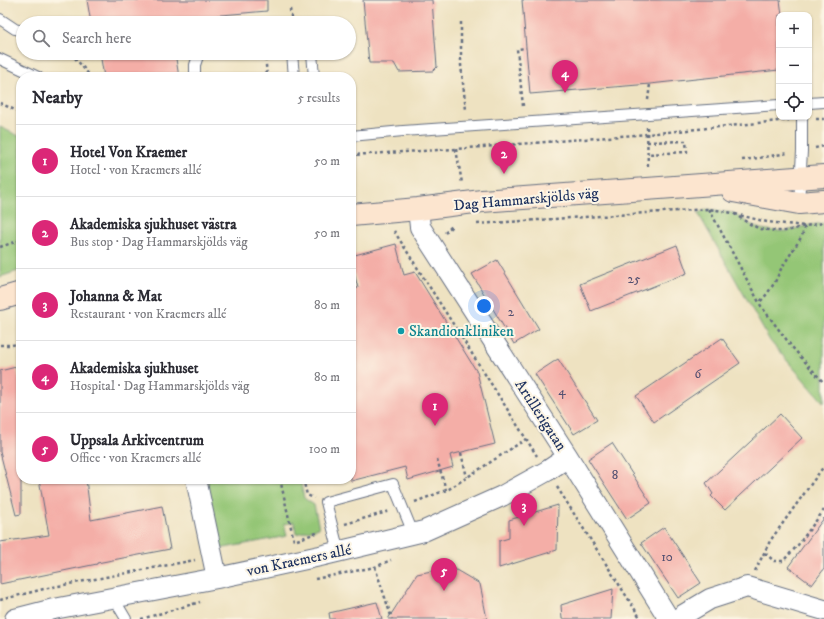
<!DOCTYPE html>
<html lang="en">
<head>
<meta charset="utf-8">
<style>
	body { margin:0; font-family:"IM FELL DW Pica",serif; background:#f7f7f7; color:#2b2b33 }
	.controls { position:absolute; right:12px; top:12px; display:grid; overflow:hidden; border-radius:8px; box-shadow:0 1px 3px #0004 }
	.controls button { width:36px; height:36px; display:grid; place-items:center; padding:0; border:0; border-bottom:1px solid #e1e1e2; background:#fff; color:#2b2b33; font:20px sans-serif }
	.you { position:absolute; left:484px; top:306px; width:14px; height:14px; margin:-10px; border:3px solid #fff; border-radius:50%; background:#1a73e8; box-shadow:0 0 0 6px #1a73e833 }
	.badge { display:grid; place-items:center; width:26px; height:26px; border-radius:50%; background:#db2777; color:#fff; font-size:13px; font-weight:700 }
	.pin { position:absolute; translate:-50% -33px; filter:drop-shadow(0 1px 2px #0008) }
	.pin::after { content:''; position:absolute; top:21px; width:14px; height:12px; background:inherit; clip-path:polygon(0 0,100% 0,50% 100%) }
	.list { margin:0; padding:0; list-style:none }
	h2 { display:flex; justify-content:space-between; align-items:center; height:52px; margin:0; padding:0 16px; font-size:17px }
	h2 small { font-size:13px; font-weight:400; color:#7c7c81 }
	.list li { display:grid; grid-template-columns:26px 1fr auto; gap:12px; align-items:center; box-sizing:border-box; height:72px; padding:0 16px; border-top:1px solid #e1e1e2 }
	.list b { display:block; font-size:15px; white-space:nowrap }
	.list p { margin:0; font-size:13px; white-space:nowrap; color:#7c7c81 }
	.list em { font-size:13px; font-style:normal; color:#7c7c81 }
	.icon { flex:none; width:22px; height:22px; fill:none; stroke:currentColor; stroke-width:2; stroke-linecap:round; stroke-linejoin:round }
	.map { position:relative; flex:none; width:824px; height:619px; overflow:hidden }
	.search { position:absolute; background:#fff; box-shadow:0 1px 3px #0004; left:16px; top:16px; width:340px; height:44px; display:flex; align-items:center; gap:10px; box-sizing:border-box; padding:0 14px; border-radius:22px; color:#7c7c81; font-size:15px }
	.panel { position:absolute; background:#fff; box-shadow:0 1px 3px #0004; left:16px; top:72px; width:340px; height:412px; border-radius:16px }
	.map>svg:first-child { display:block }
	.green { fill:#94c676; stroke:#587a6a }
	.building { fill:#f4aea7 }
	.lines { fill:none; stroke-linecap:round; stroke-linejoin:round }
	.lane-casing { stroke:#656e81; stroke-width:12 }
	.street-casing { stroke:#656e81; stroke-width:22 }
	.secondary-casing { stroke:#656e81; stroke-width:24 }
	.path { stroke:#656e81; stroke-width:2.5; stroke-dasharray:3 3; stroke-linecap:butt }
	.lane { stroke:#fff; stroke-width:10 }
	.street { stroke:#fff; stroke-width:20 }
	.secondary { stroke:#fce5cf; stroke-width:22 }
	.culture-dot { fill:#0f9aa8; stroke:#fcf5e5; stroke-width:1.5 }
	.labels { text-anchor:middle; stroke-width:4; stroke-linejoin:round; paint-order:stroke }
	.number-label { font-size:13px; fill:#514f70 }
	.street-label { font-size:15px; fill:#1b2f5e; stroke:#fcf5e5 }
	.culture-label { font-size:15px; fill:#0d838f; stroke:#fcf5e5; text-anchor:start }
</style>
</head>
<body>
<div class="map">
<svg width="824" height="619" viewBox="0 0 824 619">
	<rect width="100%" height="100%" fill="#fcf5e5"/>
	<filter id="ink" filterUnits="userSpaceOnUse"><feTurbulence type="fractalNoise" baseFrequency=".025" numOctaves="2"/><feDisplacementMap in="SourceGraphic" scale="8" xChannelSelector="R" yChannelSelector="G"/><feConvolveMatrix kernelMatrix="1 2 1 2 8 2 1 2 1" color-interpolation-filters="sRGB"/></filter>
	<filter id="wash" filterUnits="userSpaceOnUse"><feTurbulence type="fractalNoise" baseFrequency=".012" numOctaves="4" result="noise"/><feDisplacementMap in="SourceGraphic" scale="16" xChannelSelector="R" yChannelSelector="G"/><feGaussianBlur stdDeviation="0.9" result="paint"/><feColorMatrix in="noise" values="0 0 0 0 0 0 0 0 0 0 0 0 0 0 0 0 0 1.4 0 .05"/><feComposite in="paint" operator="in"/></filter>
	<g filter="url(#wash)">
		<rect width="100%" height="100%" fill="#eee2c1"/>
		<path class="green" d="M0,127L21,137V270L0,277Z
			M708,209L716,210L733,213L748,223L760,229L776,231H787L805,226L824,223V403L770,341L698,213Z
			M208,479H300L304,498L314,505L319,528L296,534L294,522L284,524L287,536L219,549L207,496Z"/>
		<g id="blocks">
			<path class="building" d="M87,0H267V11L176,19V23H91Z
				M363,0H432L437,67L433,71L399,72L394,63H369Z
				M522,0H780L782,15H779V70L650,84L530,94Z
				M100,53H175L179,77H104Z
				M396,244L404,275L415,272L477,372L495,444L450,455L453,467L408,480L405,467L351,481V290L358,288L351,261V256Z
				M677,245L687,273L591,311L580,284Z
				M497,260L539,329L514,344L472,274Z
				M722,338L740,363L654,422L636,396Z
				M558,359L597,420L574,434L535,374Z
				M16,367L21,386V514L16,515L0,452V371Z
				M780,414L802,438L725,510L711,496L713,494L706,483Z
				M612,443L651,503L627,519L588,459Z
				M39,479H86L91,520L162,506L170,549L97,563V564L0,584V542L49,535Z
				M558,505L557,550L499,568V541L509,538V520Z
				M824,518V569L812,585L788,567Z
				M664,527L701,583L678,598L641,543Z
				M451,567L480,584L487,619H388L417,574Z
				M613,589L611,619H562L561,605Z
				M377,602L382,619H330L329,613Z"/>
		</g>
	</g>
	<g filter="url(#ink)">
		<use href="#blocks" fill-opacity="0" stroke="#656e81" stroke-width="1"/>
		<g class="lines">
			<g class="lane-casing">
				<path id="lane" d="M0,19L15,29L23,31
					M292,53L294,77
					M312,53L314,77
					M0,59L38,77
					M195,77V65L199,53
					M809,103L824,102
					M351,136L403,131L779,105
					M799,203L802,151V117
					M339,552L326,502L393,484L413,533
					M113,597L126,619"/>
			</g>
			<g class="street-casing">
				<path id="street" d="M418,209L420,227L568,457L669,619
					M196,479L217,578
					M15,619L54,609L217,578L320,556L424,531L502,496L547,471L568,457
					M678,619L683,615L710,599L747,587L824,610"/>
			</g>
			<g class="secondary-casing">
				<path id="secondary" d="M733,191L799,203L824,201
					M351,215L418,209L482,201L824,176
					M0,299L21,293"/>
			</g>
			<path class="path" d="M290,9L292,23
				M461,22V65L466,110
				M71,53L91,77
				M265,53L267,77
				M648,100L650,84
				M0,103L21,113
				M523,106L517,49L526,48
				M816,119H824
				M647,127L648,168
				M647,142L686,141L687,152L647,154
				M815,148L824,146
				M456,149L462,183
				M351,155L456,149L647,134L789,120
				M742,160L759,158L788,153
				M709,209L761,306L792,347L824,383
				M735,214L767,222L805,226L802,236L781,269L775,282L767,294L759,303
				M477,224L708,209L716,210L733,213L748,223L760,229L776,231H787L805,226L824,223
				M394,231L537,456
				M445,233L452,226
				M0,247L21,240
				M0,345H12L21,343
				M461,453L467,477
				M437,459L446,490
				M280,479L294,541
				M303,479L307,495L314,498
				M557,487L641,619
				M415,502L449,489L526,439
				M345,524L390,511
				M297,540L319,532
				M765,553L774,561H783L798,545L824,510
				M375,567L392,619
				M755,571L770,541L824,466
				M315,579L375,567L391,560
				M0,600L48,588L195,560
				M141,619L200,602"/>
			<use href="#lane" class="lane"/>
			<use href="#street" class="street"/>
			<use href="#secondary" class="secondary"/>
		</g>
	</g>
	<circle class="culture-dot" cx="401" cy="331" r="4"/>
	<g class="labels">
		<g class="number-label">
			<text x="634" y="283">25</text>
			<text x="511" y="316">2</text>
			<text x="698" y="378">6</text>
			<text x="562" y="395">4</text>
			<text x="615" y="479">8</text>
			<text x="667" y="561">10</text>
		</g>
		<g class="street-label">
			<text transform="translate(526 199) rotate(-5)" y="5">Dag Hammarskjölds väg</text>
			<text transform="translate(541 415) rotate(57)" y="5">Artillerigatan</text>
			<text transform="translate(299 560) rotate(-12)" y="5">von Kraemers allé</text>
		</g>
		<g class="culture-label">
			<text x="409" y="336">Skandionkliniken</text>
		</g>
	</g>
</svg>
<div class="controls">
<button>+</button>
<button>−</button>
<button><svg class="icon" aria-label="locate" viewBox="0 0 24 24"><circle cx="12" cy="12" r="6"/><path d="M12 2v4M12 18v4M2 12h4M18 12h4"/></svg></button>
</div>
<div class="you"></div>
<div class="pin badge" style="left:435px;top:426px">1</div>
<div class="pin badge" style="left:504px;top:174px">2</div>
<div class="pin badge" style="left:524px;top:526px">3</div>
<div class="pin badge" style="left:565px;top:93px">4</div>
<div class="pin badge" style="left:444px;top:591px">5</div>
<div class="search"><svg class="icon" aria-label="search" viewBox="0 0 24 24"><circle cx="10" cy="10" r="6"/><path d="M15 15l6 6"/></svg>Search here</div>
<section class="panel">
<h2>Nearby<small>5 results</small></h2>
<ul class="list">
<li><span class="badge">1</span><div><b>Hotel Von Kraemer</b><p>Hotel · von Kraemers allé</p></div><em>50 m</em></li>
<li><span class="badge">2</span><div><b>Akademiska sjukhuset västra</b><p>Bus stop · Dag Hammarskjölds väg</p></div><em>50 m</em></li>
<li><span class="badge">3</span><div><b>Johanna &amp; Mat</b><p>Restaurant · von Kraemers allé</p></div><em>80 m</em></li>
<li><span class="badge">4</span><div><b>Akademiska sjukhuset</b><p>Hospital · Dag Hammarskjölds väg</p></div><em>80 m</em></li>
<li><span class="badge">5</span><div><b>Uppsala Arkivcentrum</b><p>Office · von Kraemers allé</p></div><em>100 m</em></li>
</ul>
</section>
</div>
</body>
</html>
